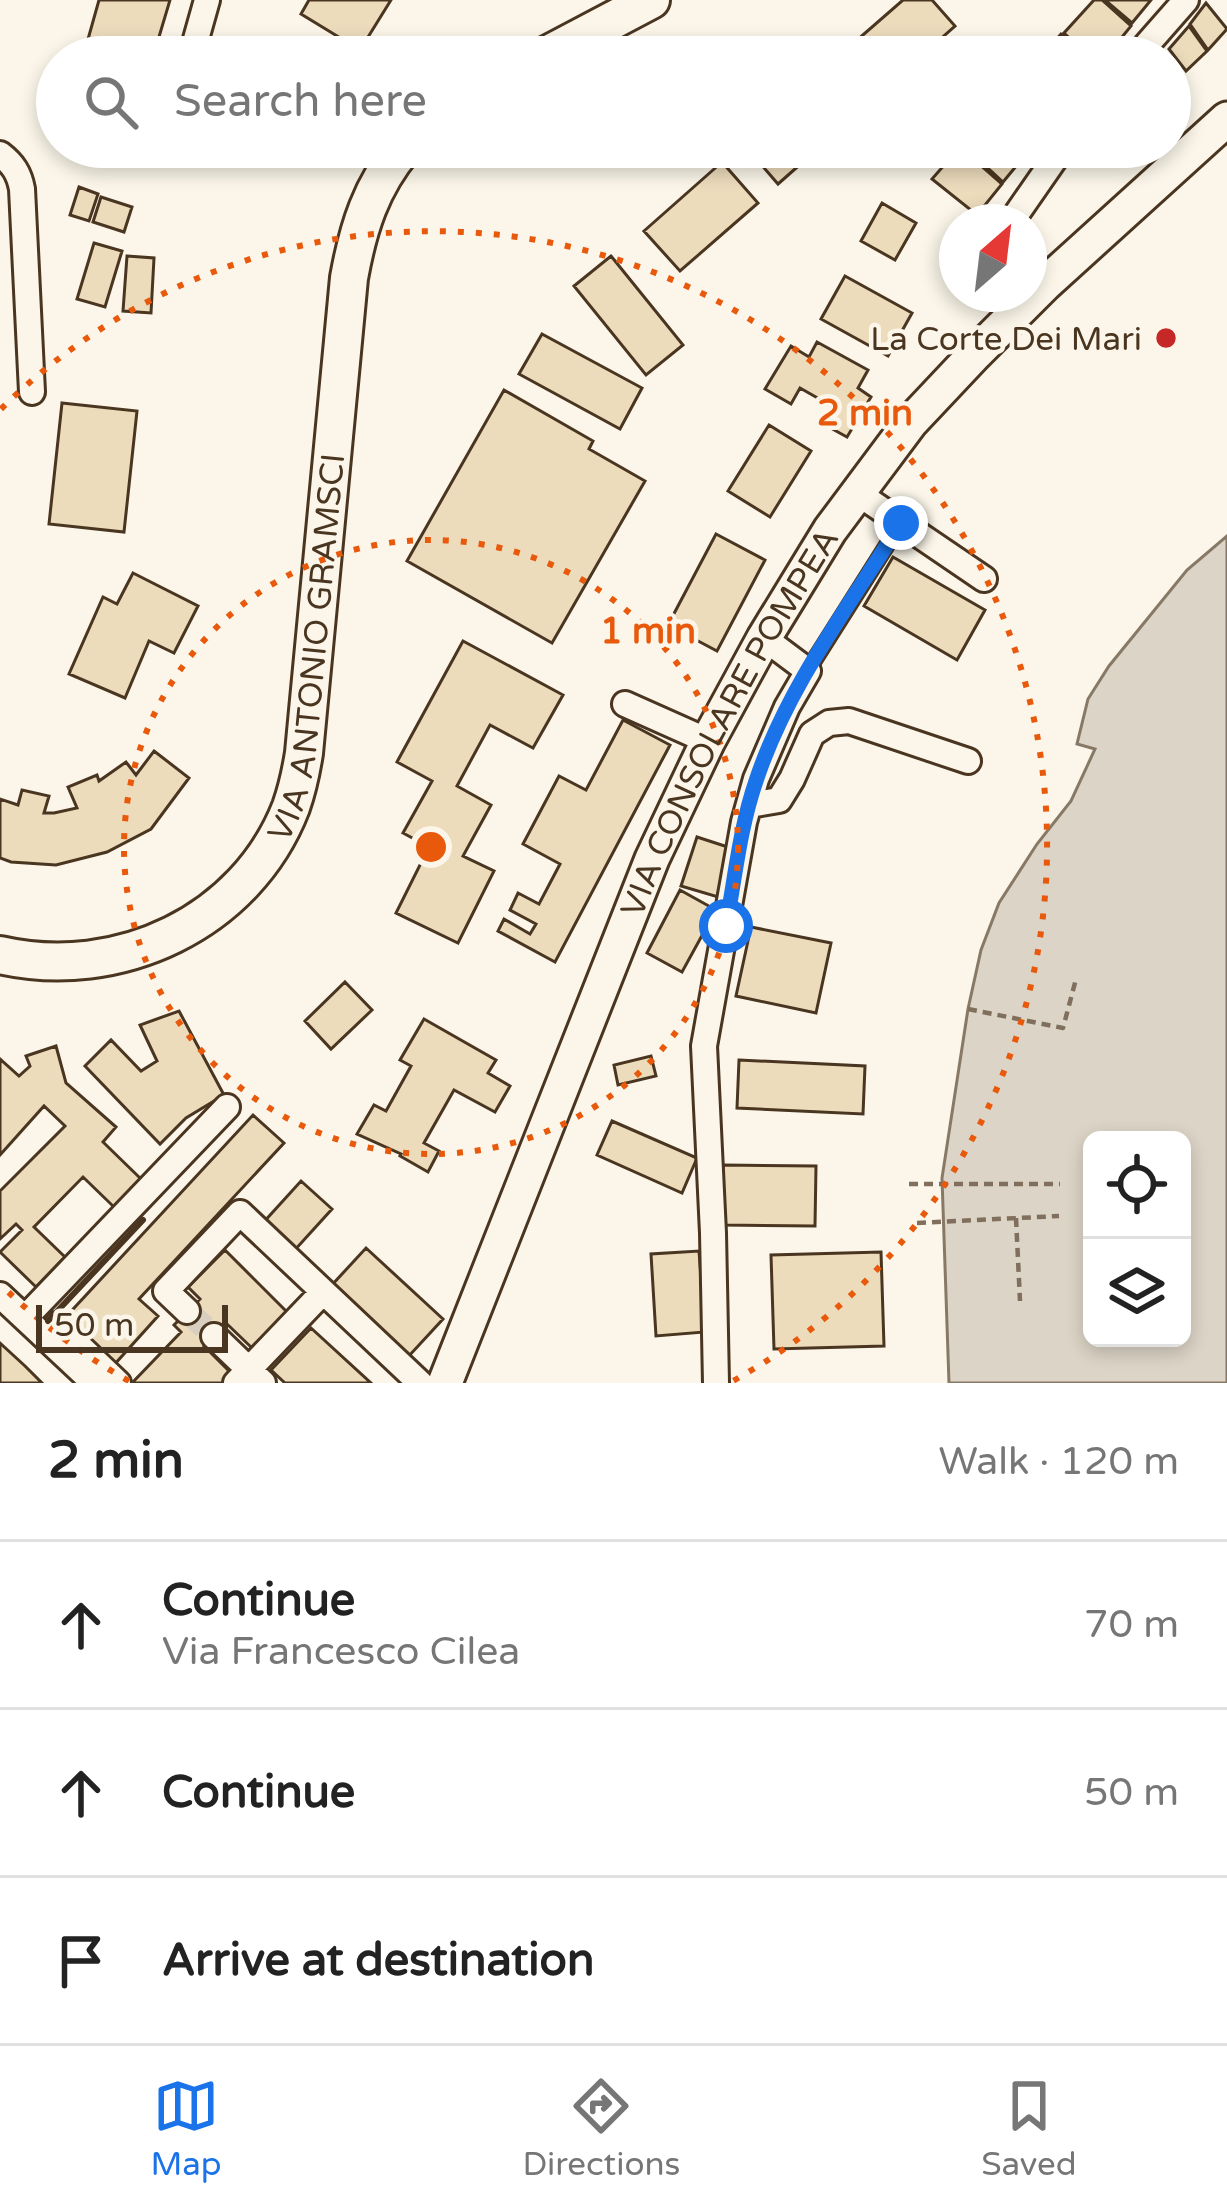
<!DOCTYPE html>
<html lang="en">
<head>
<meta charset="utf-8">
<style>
	body { margin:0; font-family:"Varela Round",sans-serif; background:#f2f2f2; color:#222 }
	.controls { position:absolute; right:36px; bottom:36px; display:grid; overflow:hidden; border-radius:18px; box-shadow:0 6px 18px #0003 }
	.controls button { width:108px; height:108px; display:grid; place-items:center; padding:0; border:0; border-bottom:3px solid #e0e0e0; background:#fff; color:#222; font:60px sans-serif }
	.compass { position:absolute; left:939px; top:204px; width:108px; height:108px; border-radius:50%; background:#fff; box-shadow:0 6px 18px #0003; rotate:28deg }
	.scale { position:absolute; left:36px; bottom:30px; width:192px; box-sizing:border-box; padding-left:12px; border:6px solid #4a3520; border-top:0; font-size:33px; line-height:42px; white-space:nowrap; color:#4a3520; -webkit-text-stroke:9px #fbf6e9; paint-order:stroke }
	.stop { position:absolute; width:36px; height:36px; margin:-27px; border:9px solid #1a73e8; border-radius:50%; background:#fff }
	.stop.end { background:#1a73e8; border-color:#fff; box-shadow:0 3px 12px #0008 }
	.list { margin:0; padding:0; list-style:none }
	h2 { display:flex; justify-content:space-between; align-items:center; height:156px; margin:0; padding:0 48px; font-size:51px }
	h2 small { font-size:39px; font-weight:400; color:#767676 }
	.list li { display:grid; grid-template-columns:78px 1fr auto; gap:36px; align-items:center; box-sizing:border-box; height:168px; padding:0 48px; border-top:3px solid #e0e0e0 }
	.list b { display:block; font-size:45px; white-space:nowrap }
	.list p { margin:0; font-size:39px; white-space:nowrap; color:#767676 }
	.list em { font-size:39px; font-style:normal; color:#767676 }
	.icon { flex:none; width:66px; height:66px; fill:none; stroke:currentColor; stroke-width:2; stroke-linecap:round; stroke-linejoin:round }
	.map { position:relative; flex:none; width:1227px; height:1383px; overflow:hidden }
	.search { position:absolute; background:#fff; box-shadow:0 6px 18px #0003; left:36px; right:36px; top:36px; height:132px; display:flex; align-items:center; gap:30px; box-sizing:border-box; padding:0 42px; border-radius:66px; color:#767676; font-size:45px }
	.sheet { height:660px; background:#fff }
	nav { display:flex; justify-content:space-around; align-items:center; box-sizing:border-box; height:168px; border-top:3px solid #e0e0e0; background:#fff; font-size:33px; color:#767676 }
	nav a { display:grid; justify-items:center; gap:6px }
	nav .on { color:#1a73e8 }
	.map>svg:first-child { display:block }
	.water { fill:#dcd4c6; stroke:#887966; stroke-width:3; fill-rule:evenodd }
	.building { fill:#ecdcbc; stroke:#4a3520; stroke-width:3 }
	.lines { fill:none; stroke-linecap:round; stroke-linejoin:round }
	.minor-tunnel { stroke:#d8cfc1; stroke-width:24; stroke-dasharray:24 12; stroke-linecap:butt }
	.service-casing { stroke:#4a3520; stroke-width:18 }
	.minor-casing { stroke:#4a3520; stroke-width:30 }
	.secondary-casing { stroke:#4a3520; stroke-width:39 }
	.primary-casing { stroke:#4a3520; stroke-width:42 }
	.path { stroke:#7f6f5c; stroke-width:4.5; stroke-dasharray:9 6; stroke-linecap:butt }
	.service { stroke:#fbf6e9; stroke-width:12 }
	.minor { stroke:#fbf6e9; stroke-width:24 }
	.secondary { stroke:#fbf6e9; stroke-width:33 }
	.primary { stroke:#fbf6e9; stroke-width:36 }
	.wall { stroke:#4a3520; stroke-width:6 }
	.route { stroke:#1a73e8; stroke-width:15 }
	.ring { fill:none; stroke:#e8590c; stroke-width:6; stroke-dasharray:6 12 }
	.poi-dot { fill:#c62828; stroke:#fbf6e9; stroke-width:4.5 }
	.labels { text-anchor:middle; stroke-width:9; stroke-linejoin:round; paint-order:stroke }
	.poi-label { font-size:33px; fill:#4a3520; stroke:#fbf6e9; text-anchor:end }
	.street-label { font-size:33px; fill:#4a3520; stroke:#fbf6e9 }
	.centre { fill:#e8590c; stroke:#fbf6e9; stroke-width:6 }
	.ring-label { font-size:36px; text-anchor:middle; font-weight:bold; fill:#e8590c; stroke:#fbf6e9; stroke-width:9; stroke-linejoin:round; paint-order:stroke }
</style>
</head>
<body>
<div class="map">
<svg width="1227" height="1383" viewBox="0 0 1227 1383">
	<rect width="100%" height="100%" fill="#fbf6e9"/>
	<path class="water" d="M1227,536V1383H949L942,1178L968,1009L981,950L999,903L1037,844L1071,801L1095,749L1077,744L1088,699L1109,666L1187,570ZM1092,1140H1182V1338H1092Z"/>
	<path class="building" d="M99,0H170L153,57H83Z
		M309,0H391L360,50L301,14Z
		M903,0H932L955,26L920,57H843L841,54Z
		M1094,0H1102L1131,26L1106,57H1090L1064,33Z
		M1105,0H1151L1132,23Z
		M1206,3L1227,29L1208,50L1190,24Z
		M1189,26L1207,51L1186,71L1169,49Z
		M1061,34L1087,57H1040Z
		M746,147H820L778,184Z
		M960,147L1002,184L977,215L932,179Z
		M965,147H1032L1003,182Z
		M722,162L758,203L680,271L644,231Z
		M79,187L98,194L89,221L70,215Z
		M101,197L132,207L124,232L93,222Z
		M882,203L916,223L895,260L861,241Z
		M94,243L122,251L105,307L77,299Z
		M127,256L154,258L151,313L123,311Z
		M611,256L683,345L646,375L574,286Z
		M845,276L912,313L888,356L821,319Z
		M542,334L642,388L620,429L519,374Z
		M817,342L868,370L858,388L871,397L847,437L827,426L837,409L800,388L791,404L765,389L791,346L809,357Z
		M504,390L593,441L589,449L645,481L552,643L407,561Z
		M62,403L137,411L124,532L49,524Z
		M769,425L811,451L770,517L728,491Z
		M716,534L765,560L717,651L668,625Z
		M893,557L985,610L957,660L864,606Z
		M133,573L198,606L174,653L149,641L125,698L69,674L103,597L117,604Z
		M463,641L563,695L533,748L490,725L457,786L491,805L463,856L494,871L458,943L396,913L429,847L403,833L432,781L397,762Z
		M623,720L670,745L555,962L498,931L504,919L530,934L536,924L510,910L518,893L539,904L560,864L523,844L559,776L586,790Z
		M154,751L189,778L151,829L107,852L56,865L11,862L0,858V799L18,805L22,790L49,796L44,813H54L77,808L68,787L97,775L99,781L126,762L136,775Z
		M697,837L734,849L718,897L681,886Z
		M680,890L716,910L682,972L647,953Z
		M751,927L831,943L816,1013L736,996Z
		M345,982L372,1010L331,1049L305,1021Z
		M179,1011L224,1095L186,1118L160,1144L85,1066L111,1040L141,1071L157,1061L140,1025Z
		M424,1019L496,1060L488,1073L510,1086L495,1112L454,1090L424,1143L439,1151L428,1172L400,1156L401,1154L357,1134L374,1105L386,1111L411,1066L400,1060Z
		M56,1046L66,1083L116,1127L103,1142L141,1179L114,1207L83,1177L34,1227L65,1257L36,1287L0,1252L22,1230L16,1224L0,1239V1191L65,1126L44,1106L0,1155V1059L19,1076L30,1066L26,1056Z
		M651,1056L656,1076L618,1085L614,1065Z
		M739,1060L865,1066L863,1114L737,1108Z
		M253,1115L284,1143L139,1299L158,1316L113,1366L63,1320Z
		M612,1121L697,1158L682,1193L597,1155Z
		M723,1165L816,1166L815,1226L723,1225Z
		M301,1181L332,1209L293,1252L262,1224Z
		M366,1248L443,1319L408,1357L331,1286Z
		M225,1250L287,1312L252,1348L226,1323L204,1346L232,1374L223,1383H132L181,1332L174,1325L200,1299L188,1287Z
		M699,1251L705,1332L656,1336L651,1254Z
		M881,1252L884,1346L774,1349L771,1255Z
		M311,1328L371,1383H285L271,1370Z
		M0,1343L25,1366L42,1383H0Z"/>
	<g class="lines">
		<path class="minor-tunnel" d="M187,1311L214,1336"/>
		<g class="service-casing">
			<path id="service" d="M808,670L901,523"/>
		</g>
		<g class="minor-casing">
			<path id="minor" d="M191,57L207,0
				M1136,57L1186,0
				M0,154C13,164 19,173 22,189L32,392
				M1011,222L1063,147
				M1000,294L1012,317
				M856,492L984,579
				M625,704L708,741
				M749,805L779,800L792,779L812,734L829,723L849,721L968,761
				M0,1295L94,1383
				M187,1311L166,1291L240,1213L420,1383
				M25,1318L227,1107
				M57,1325L118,1383
				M214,1336L263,1383
				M236,1383L323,1292
				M716,1383L713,1233L704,1046L744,822L756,779L787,707L808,671L764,638"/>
		</g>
		<g class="secondary-casing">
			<g id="secondary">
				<path id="s1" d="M445,1383L652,859L708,741L764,638L830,530L910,423L975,354L1045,284L1227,119"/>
			</g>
		</g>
		<g class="primary-casing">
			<g id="primary">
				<path d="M543,57L651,0"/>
				<path id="s2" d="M0,955C118,982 246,923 291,807C297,790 301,772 304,753L349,278C358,228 371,186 404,147"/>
			</g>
		</g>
		<path class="path" d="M968,1009L1063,1028L1076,979
			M909,1184H1060
			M1016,1218L1020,1301
			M917,1223L1059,1216"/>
		<use href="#service" class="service"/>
		<use href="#minor" class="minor"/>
		<use href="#secondary" class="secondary"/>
		<use href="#primary" class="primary"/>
		<path class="wall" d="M48,1321L143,1220"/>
	</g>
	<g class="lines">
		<path class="route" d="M726,926C735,878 740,827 756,781C787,687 849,606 901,523"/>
	</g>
	<g class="ring">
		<circle cx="431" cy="847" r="307"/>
		<path d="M129 1381A614 614 0 0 1 1 1285M1 409A614 614 0 1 1 733 1381"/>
	</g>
	<circle class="poi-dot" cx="1166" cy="338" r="12"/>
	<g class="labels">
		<g class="poi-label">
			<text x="1142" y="350">La Corte Dei Mari</text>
		</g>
		<g class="street-label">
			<text dy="12" stroke="none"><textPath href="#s2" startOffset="516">VIA ANTONIO GRAMSCI</textPath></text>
			<text dy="12" stroke="none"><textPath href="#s1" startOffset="720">VIA CONSOLARE POMPEA</textPath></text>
		</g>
	</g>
	<circle cx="431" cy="847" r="18" class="centre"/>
	<g class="ring-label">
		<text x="865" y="425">2 min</text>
		<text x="648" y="643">1 min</text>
	</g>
</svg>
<div class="controls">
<button><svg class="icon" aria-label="locate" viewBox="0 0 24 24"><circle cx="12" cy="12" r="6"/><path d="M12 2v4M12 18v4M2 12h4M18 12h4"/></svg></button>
<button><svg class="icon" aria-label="layers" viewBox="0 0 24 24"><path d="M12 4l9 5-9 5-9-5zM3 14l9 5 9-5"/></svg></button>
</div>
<svg class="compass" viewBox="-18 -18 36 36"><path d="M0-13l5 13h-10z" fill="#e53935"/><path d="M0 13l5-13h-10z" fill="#767676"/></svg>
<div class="scale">50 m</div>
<div class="stop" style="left:726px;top:926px"></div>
<div class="stop end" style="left:901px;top:523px"></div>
<div class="search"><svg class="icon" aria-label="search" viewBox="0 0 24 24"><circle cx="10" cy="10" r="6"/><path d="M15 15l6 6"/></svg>Search here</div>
</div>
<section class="sheet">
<h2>2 min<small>Walk · 120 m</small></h2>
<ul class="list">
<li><svg class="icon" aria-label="ahead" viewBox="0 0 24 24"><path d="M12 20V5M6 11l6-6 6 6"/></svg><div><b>Continue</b><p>Via Francesco Cilea</p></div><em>70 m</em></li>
<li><svg class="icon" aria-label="ahead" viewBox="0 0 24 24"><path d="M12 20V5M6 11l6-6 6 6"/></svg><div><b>Continue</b></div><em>50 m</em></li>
<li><svg class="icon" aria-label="arrive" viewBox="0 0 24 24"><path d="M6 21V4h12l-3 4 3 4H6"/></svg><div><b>Arrive at destination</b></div></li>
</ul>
</section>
<nav>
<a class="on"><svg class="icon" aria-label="map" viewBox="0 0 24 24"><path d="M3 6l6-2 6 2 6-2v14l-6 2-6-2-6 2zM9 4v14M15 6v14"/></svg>Map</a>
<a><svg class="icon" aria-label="directions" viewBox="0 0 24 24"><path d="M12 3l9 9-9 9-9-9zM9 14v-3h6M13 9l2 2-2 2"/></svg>Directions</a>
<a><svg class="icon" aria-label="saved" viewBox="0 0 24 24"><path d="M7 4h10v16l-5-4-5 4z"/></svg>Saved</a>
</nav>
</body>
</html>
